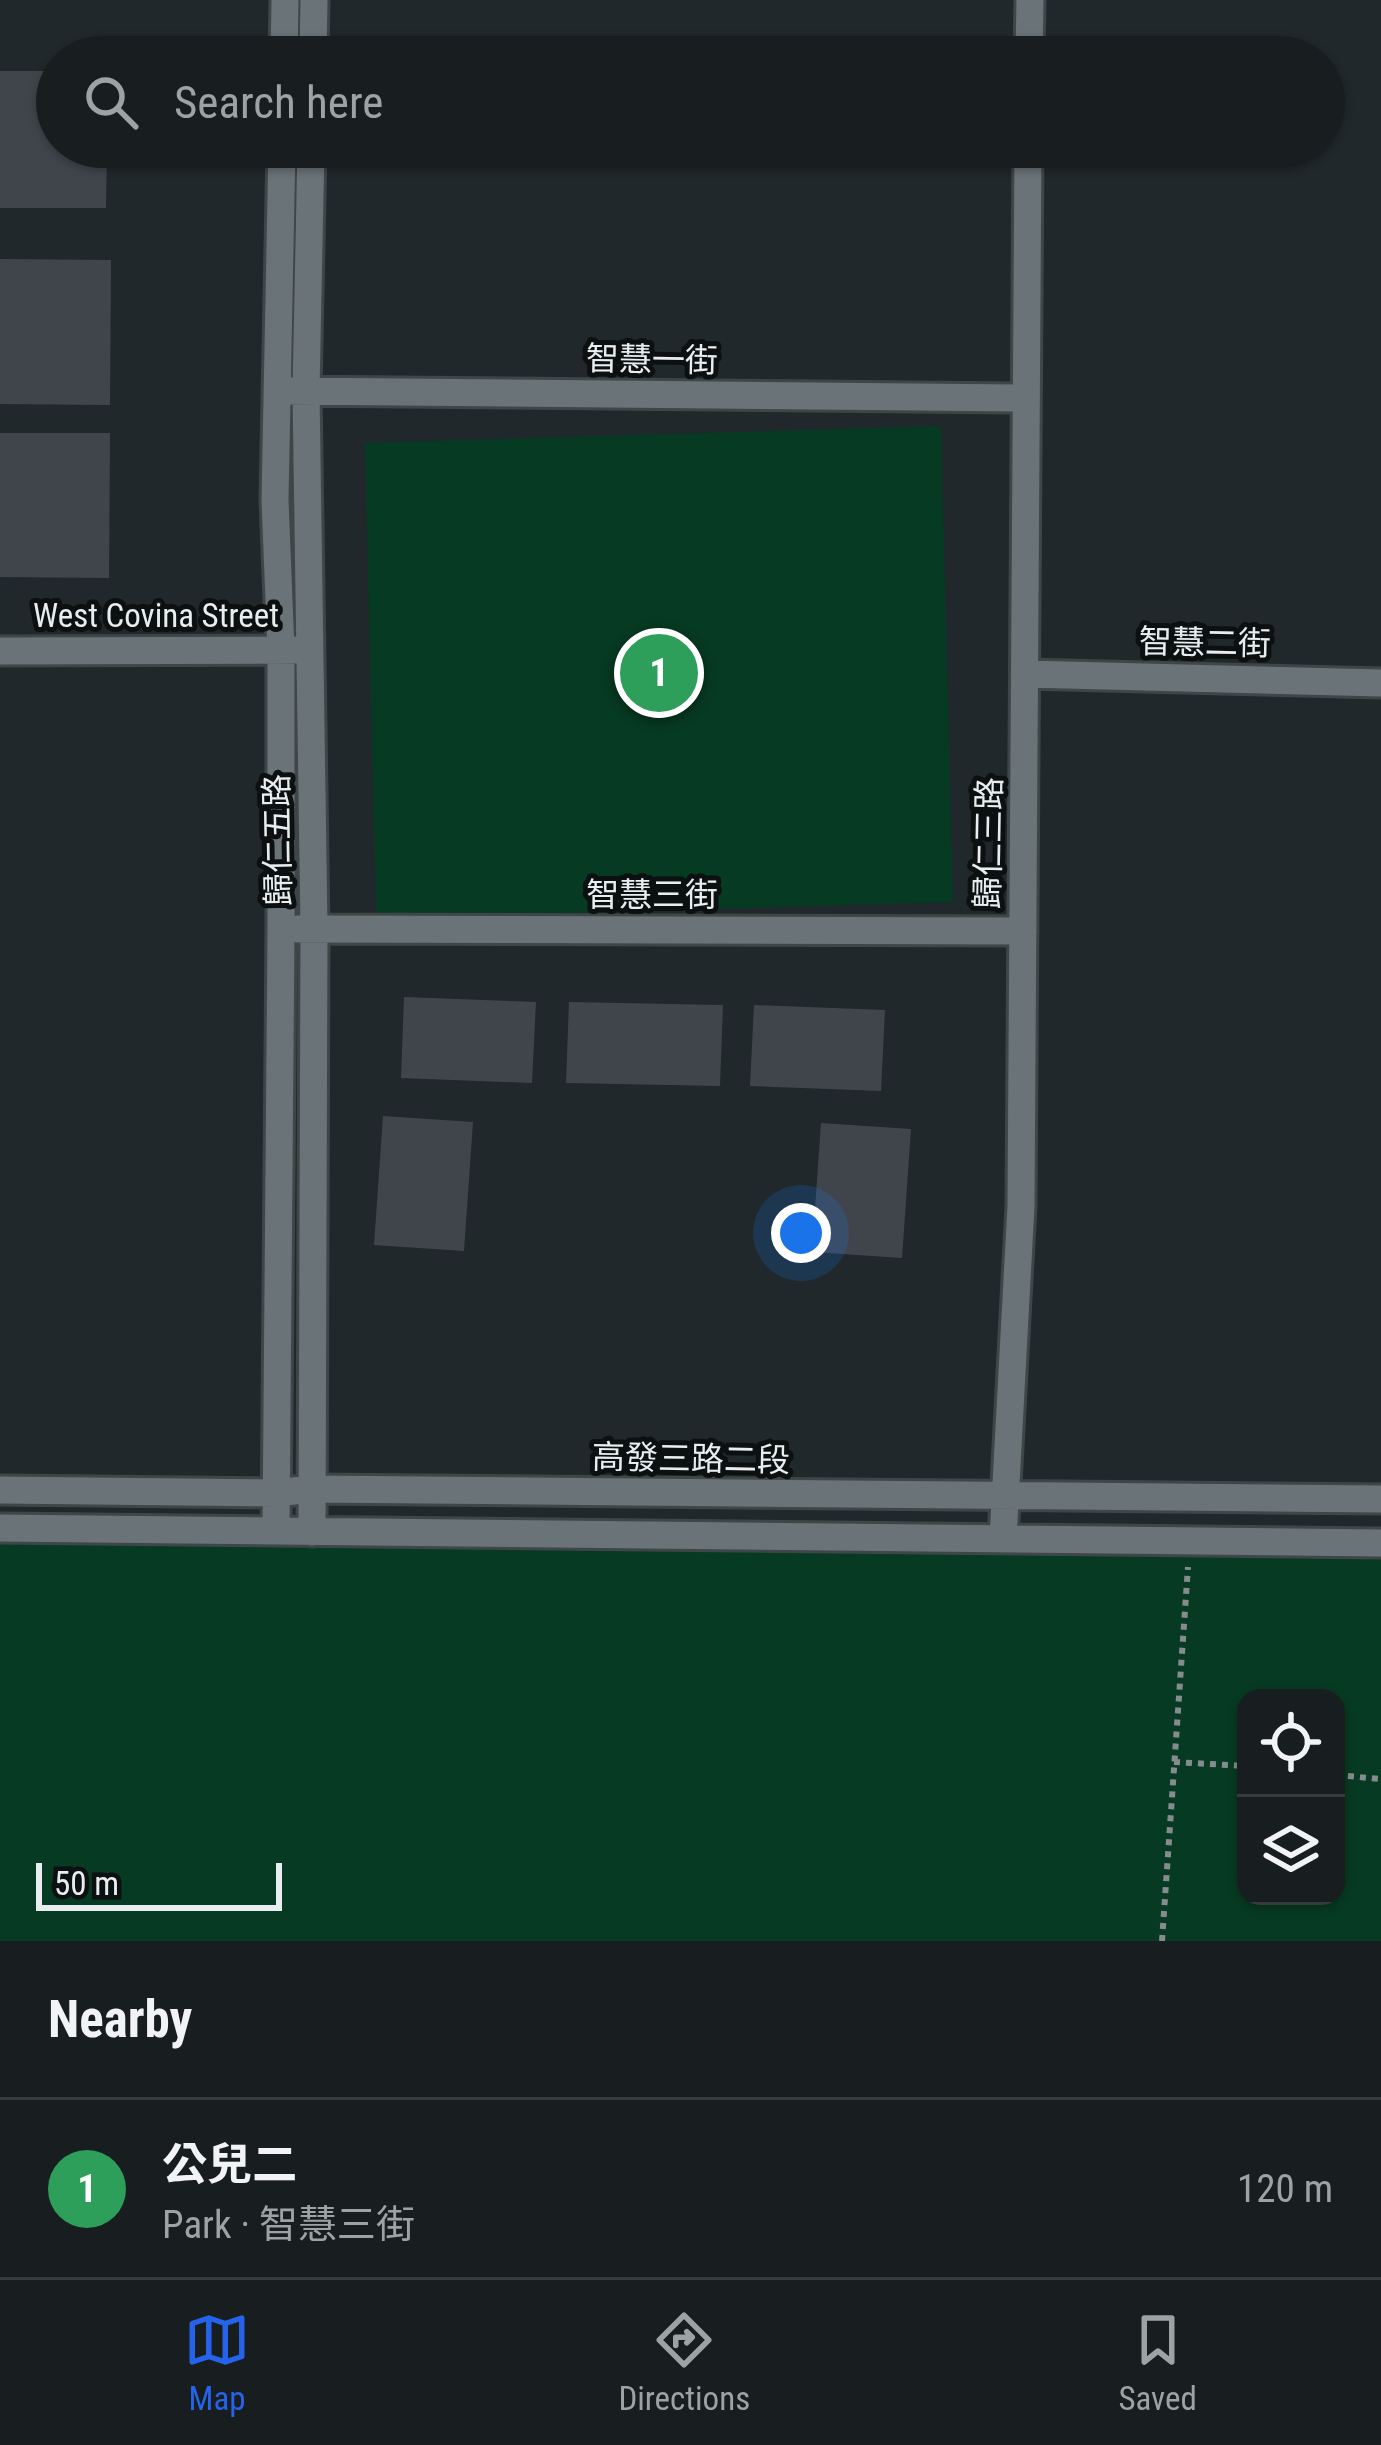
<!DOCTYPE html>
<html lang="en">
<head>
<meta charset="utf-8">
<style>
	body { margin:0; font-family:"Roboto Condensed","Noto Sans TC",sans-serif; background:#212729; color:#f1f3f6 }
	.controls { position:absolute; right:36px; bottom:36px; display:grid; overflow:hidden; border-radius:24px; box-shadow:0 3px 9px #0004 }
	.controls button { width:108px; height:108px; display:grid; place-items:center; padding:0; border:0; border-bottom:3px solid #363c3e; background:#181e20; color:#f1f3f6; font:60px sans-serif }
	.scale { position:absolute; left:36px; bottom:30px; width:246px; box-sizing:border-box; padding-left:12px; border:6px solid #e8edef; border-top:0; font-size:33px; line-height:42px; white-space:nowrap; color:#e8edef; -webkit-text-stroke:9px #0c1011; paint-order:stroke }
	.you { position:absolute; left:801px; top:1233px; width:42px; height:42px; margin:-30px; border:9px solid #fff; border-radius:50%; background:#1a73e8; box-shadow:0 0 0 18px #1a73e833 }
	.badge { display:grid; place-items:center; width:78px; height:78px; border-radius:50%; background:#2563eb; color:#fff; font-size:39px; font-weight:700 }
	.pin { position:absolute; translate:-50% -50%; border:6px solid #fff; box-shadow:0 3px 12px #0006 }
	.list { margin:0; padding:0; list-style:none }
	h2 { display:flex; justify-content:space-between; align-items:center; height:156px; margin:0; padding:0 48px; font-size:51px }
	h2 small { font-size:39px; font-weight:400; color:#9fa2a5 }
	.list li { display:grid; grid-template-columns:78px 1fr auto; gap:36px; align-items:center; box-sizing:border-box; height:180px; padding:0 48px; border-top:3px solid #363c3e }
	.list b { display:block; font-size:45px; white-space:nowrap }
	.list p { margin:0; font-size:39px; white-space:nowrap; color:#9fa2a5 }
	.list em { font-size:39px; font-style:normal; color:#9fa2a5 }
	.icon { flex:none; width:66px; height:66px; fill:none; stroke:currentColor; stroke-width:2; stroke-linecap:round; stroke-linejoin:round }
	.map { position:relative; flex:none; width:1381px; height:1941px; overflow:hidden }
	.search { position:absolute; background:#181e20; box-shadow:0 3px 9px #0004; left:36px; right:36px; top:36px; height:132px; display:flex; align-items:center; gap:30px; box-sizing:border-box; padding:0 42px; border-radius:66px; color:#9fa2a5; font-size:45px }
	.sheet { height:336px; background:#181e20 }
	nav { display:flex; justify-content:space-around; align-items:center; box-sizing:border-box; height:168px; border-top:3px solid #363c3e; background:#181e20; font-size:33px; color:#9fa2a5 }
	nav a { display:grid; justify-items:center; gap:6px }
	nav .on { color:#2563eb }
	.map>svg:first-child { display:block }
	.green { fill:#073a22; fill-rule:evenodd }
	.building { fill:#40454c }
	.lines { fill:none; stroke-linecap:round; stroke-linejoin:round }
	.minor-casing { stroke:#3f4648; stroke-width:33 }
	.path { stroke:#868c8e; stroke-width:6; stroke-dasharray:6 6; stroke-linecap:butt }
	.minor { stroke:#6a7377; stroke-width:27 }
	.labels { text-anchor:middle; stroke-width:10; stroke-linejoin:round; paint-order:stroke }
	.street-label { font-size:33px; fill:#e8edef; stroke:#0c1011 }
</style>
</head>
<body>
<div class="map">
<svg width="1381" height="1941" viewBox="0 0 1381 1941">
	<rect width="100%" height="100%" fill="#20282b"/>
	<path class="green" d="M941,426L953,902L376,919L365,443Z
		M0,1530L1381,1544V1941H0ZM1246,1698H1336V1896H1246Z"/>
	<path class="building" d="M0,71H57V147H107L106,208H0Z
		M0,259L111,260L110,405L0,404Z
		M0,433H110L109,578L0,577Z
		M404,997L536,1002L532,1083L401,1078Z
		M569,1002L723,1005L720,1086L566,1083Z
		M754,1005L885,1010L881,1091L750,1086Z
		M383,1116L473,1122L464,1251L374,1245Z
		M821,1123L911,1129L902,1258L812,1252Z"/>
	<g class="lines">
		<g class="minor-casing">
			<path id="minor" d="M284,57L285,0
				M313,57L314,0
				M1029,57L1030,0
				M311,147L306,391L314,928L312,1532
				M291,391L1025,398
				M0,651L295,650
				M1026,674L1381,683
				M298,929L1023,931
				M0,1490L275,1493L312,1489L1381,1499
				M0,1528L1381,1543
				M276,1531L281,930V650L275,500L282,147
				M1003,1539L1021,1206L1028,147"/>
		</g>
		<path class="path" d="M1174,1762L1246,1766
			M1336,1775L1381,1779
			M1162,1941L1188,1567"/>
		<use href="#minor" class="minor"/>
	</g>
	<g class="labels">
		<g class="street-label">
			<text transform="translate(652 359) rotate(1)" y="12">智慧一街</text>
			<text x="156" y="627">West Covina Street</text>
			<text transform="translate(1205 642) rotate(1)" y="12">智慧二街</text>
			<text transform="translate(277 840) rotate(-91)" y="12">歸仁五路</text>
			<text transform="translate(988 843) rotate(-89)" y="12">歸仁三路</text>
			<text x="652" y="906">智慧三街</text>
			<text transform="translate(691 1458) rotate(1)" y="12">高發三路二段</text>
		</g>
	</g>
</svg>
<div class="controls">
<button><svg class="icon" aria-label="locate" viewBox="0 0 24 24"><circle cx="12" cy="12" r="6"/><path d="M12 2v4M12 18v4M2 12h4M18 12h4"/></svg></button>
<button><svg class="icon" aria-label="layers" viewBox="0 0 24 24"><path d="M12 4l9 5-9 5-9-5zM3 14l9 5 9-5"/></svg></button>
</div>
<div class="scale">50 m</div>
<div class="you"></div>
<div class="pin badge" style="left:659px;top:673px;background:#2e9e5b">1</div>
<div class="search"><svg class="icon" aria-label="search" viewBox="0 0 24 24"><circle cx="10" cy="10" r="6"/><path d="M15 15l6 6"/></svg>Search here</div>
</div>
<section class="sheet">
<h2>Nearby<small></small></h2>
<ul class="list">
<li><span class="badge" style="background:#2e9e5b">1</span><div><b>公兒二</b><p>Park · 智慧三街</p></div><em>120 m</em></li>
</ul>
</section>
<nav>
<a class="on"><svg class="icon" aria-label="map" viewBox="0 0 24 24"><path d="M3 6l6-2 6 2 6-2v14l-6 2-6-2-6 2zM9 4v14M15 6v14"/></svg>Map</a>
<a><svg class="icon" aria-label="directions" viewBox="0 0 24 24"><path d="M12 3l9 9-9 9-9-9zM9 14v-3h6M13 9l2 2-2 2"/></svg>Directions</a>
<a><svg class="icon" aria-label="saved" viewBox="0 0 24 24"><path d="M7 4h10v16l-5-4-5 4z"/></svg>Saved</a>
</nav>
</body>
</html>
